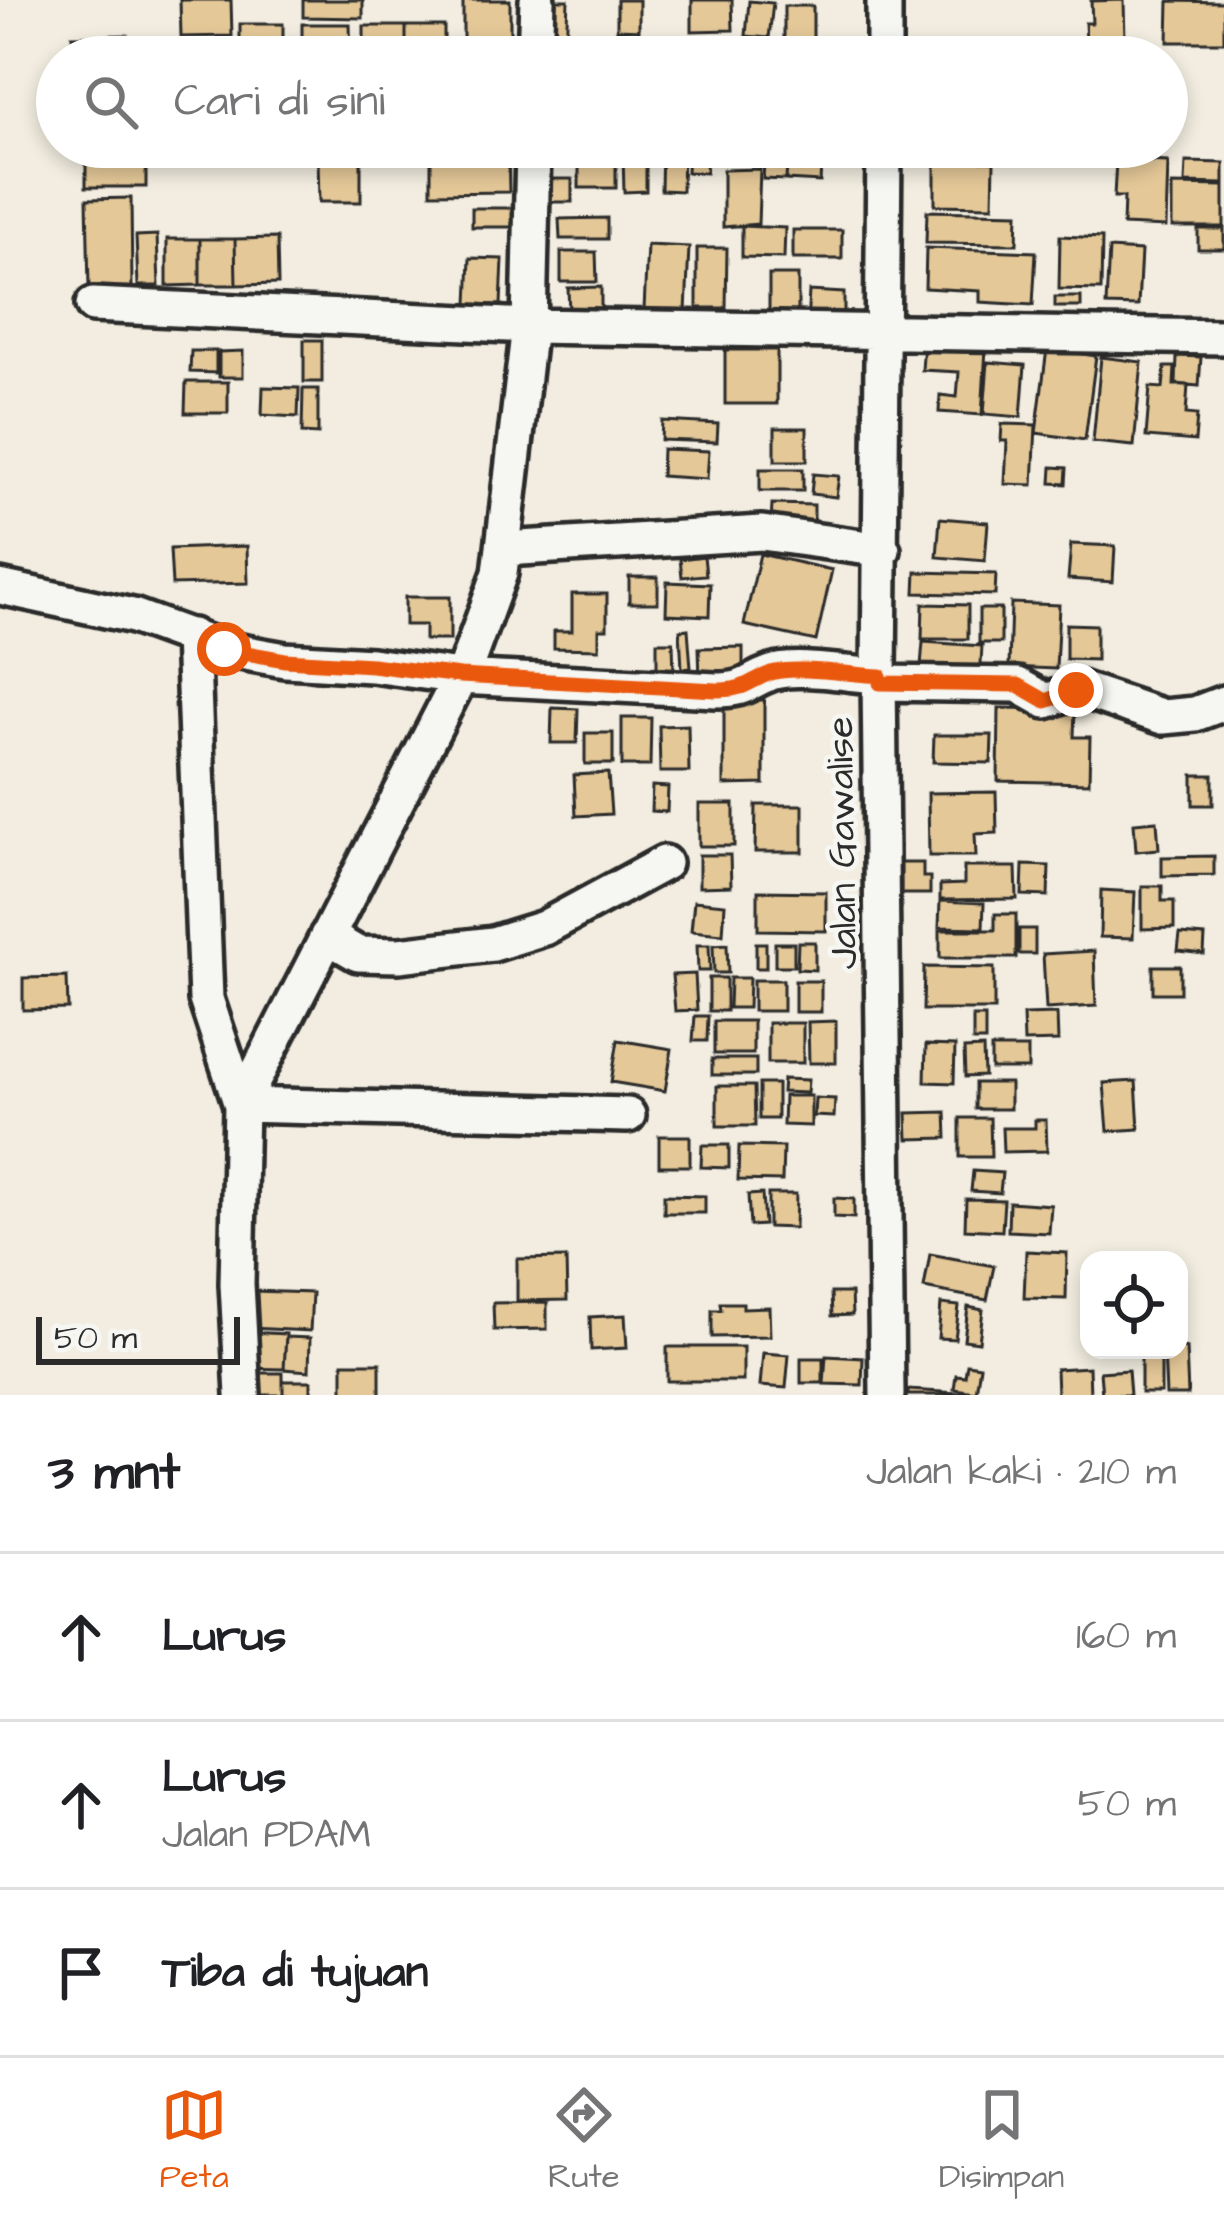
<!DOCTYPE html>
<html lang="id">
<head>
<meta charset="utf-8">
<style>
	body { margin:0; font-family:"Architects Daughter",sans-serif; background:#f6f6f6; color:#202124 }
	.controls { position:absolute; right:36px; bottom:36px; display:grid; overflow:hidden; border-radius:24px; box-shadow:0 6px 18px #0003 }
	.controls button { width:108px; height:108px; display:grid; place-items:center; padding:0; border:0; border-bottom:3px solid #e0e0e0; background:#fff; color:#202124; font:60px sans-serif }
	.scale { position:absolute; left:36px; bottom:30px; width:204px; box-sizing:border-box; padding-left:12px; border:6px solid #2b2b2b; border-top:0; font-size:33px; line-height:42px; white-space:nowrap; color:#2b2b2b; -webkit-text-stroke:9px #f6f6f2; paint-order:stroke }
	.stop { position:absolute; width:36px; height:36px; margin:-27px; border:9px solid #ea580c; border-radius:50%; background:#fff }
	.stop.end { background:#ea580c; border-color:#fff; box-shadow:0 3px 12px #0008 }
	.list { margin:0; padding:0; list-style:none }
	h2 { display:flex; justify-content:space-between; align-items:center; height:156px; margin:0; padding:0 48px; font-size:51px }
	h2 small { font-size:39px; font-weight:400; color:#757577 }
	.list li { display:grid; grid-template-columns:78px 1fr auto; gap:36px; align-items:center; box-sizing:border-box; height:168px; padding:0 48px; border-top:3px solid #e0e0e0 }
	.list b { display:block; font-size:45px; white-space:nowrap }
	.list p { margin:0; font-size:39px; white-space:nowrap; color:#757577 }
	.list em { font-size:39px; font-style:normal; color:#757577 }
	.icon { flex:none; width:66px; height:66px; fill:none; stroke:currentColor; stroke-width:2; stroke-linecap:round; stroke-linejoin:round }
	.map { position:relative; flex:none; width:1224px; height:1395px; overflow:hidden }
	.search { position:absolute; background:#fff; box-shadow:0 6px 18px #0003; left:36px; right:36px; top:36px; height:132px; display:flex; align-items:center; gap:30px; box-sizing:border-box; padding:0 42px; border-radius:66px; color:#757577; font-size:45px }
	.sheet { height:660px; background:#fff }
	nav { display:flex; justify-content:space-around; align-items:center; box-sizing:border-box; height:168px; border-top:3px solid #e0e0e0; background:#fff; font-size:33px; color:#757577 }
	nav a { display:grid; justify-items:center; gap:6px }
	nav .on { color:#ea580c }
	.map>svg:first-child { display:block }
	.building { fill:#e4c898; stroke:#2b2b2b; stroke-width:3 }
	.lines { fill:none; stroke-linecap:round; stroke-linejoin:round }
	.minor-casing { stroke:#2b2b2b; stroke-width:42 }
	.minor { stroke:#f6f6f2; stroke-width:33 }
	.route { stroke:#ea580c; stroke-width:15 }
	.labels { text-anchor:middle; stroke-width:9; stroke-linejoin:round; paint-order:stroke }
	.street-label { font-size:39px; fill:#2b2b2b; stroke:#f6f6f2 }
</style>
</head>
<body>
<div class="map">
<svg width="1224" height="1395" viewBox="0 0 1224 1395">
	<rect width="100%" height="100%" fill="#f2ede0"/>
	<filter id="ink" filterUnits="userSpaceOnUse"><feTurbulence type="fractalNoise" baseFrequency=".00833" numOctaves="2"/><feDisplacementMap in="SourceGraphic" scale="24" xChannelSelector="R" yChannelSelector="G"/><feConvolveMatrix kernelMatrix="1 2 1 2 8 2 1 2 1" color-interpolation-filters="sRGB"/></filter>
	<g filter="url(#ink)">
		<path class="building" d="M180,0H231L232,36L181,37Z
			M303,0H363V18L303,17Z
			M463,0H510V56H463Z
			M543,0H568L566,46H542Z
			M617,0H639V30L617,29Z
			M692,0H732L733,30L692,31Z
			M1124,0L1125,41L1086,42L1085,23H1092L1091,1Z
			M749,1L773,3L769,38L746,36Z
			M1169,1L1224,2V42H1168Z
			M784,6H813V47H784Z
			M240,24H283V57H240Z
			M302,24H350L351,57H302Z
			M364,26H406V57H364Z
			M406,26H444V57H406Z
			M617,29L639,30L638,57H616Z
			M127,35L128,57H73L72,36Z
			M664,47H708V57H664Z
			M508,147L509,192L431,193V148Z
			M662,147H683L682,191L661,190Z
			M688,147H707L706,173L687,172Z
			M765,147H788L786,180L763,179Z
			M788,147L822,150L820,182L786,180Z
			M1032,147H1064L1063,156L1031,155Z
			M623,154H646V191L624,192Z
			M361,157V202H319L318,158Z
			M579,158H616V188H579Z
			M86,160H146V187H86Z
			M935,160L994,161L993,206L935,205Z
			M1116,160L1168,162L1166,227L1123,225L1124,197H1114Z
			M1186,162L1224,163V184L1185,183Z
			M760,169L758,224L723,227V170Z
			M540,179H572V202H540Z
			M1172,185L1224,186V227H1172Z
			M131,198L132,287L89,288L87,199Z
			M472,208H519V227H472Z
			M927,211L1018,213L1017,244L926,243Z
			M607,218V239H560L559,219Z
			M742,226L785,228L784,258L742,257Z
			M1198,229H1224V249H1198Z
			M793,230H842V259H793Z
			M157,235L159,286H138L136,236Z
			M1060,236L1102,238L1101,290L1059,289Z
			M277,238L278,284L236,285L235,239Z
			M167,239H200V285L167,286Z
			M200,239H235L236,285H200Z
			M647,245L689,247L686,312L644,310Z
			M697,248H727L726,308H697Z
			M926,248L1036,252L1033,305L980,302V291L925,288Z
			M1109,249L1141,251L1138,306L1106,305Z
			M561,252H596L597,282H561Z
			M470,258L503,259L501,305L468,304Z
			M769,275H798V318H769Z
			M601,287V312H569L568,288Z
			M809,291L844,293V325L807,324Z
			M1055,297H1081V307H1055Z
			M304,340H322V382H304Z
			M924,343L986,348L982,415L939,412L940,395L957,397L959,372L922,370Z
			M1047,349L1096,356L1085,440L1036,433Z
			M725,350H777V404H725Z
			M191,351H216V373L190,372Z
			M243,351V377H219V352Z
			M1177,356L1201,357L1199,386L1176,384Z
			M1101,357L1142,362L1134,446L1093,442Z
			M988,362L1025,365L1021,417L984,414Z
			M1165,367H1175L1174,385H1188L1186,414L1197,415L1195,441L1146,437L1150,387L1163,388Z
			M186,382H228V413H185Z
			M263,387L299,388L298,417L262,415Z
			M303,389H318V434L302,433Z
			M662,421L718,424L717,442L661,440Z
			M1002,424L1036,425L1033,485L1005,484L1007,441H1001Z
			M775,428H807V461H775Z
			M662,449L709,451L707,479L661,476Z
			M1052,467L1067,468L1066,484L1051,483Z
			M760,469H803V491H760Z
			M813,474L839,476L836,497L811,494Z
			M772,504L814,505V525L771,524Z
			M940,518L988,522L985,561L937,557Z
			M1071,544L1115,546L1113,582L1068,579Z
			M247,546L248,583L172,585L170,549Z
			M760,554L832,570L816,641L744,625Z
			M704,556L706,575L682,577L680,559Z
			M916,572L996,574L995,595L915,593Z
			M629,577H658V603H629Z
			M667,582L710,584L709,616L666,614Z
			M572,594H607V629H599V649L554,648V631H572Z
			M405,597H450V640H425V625H405Z
			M1011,603L1059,605L1056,669L1009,667Z
			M923,604L968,605V639H922Z
			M979,609H1001V643H979Z
			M1066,624L1096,625V660L1066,659Z
			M688,629L691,668L682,669L680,630Z
			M657,642H673L674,676H657Z
			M923,642L982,646L980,682L920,678Z
			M743,647V680L700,681L699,648Z
			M724,700H764V784L724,785Z
			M552,708L578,709L577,743H551Z
			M999,708L1075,709L1074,737H1090L1089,783L998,781Z
			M622,718H651L650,766H622Z
			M688,725L689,772H660L659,726Z
			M585,733H613V764H585Z
			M934,735H992L991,763L933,762Z
			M608,773L611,814L576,816L574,775Z
			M1193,775H1213V805H1193Z
			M652,786L668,787L667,812L651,811Z
			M996,792L997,833L975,834L976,856H929L928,793Z
			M699,804H734V846H699Z
			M756,805H803V852H755Z
			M1157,821L1159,849L1136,851L1134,823Z
			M699,855H730L731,886L699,887Z
			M1214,856V875L1162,876V857Z
			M901,863H923V877H930V894H901Z
			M1023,865L1049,866L1048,896L1022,895Z
			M964,867H1016L1017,899L940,900V885L964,884Z
			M1142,886H1162V901H1174V928L1142,929Z
			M1101,890L1135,892L1133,938L1100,937Z
			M758,891L826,892V931L758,930Z
			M694,901L725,904L723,934L691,931Z
			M940,901L984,903L983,928L939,927Z
			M995,914H1016V958H940V930H995Z
			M1019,929H1035V954H1019Z
			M1180,934L1205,936L1204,954L1178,951Z
			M798,942H815V970L797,969Z
			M756,943H766V968H756Z
			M775,943H794V966H775Z
			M727,944L728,973H714L713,945Z
			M697,945H709L710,971H698Z
			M1094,951L1096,1006L1046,1009L1043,954Z
			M1153,966H1180V993H1153Z
			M924,967L994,968V1010H923Z
			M695,974L697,1010L675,1011L672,975Z
			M67,977L68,1009L23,1010V978Z
			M709,978H726V1011H709Z
			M730,978H749L748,1008H729Z
			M753,980H783V1011H753Z
			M795,981H821V1012H795Z
			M1057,1014L1058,1041L1024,1042L1023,1015Z
			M695,1016H708L707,1041H693Z
			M973,1017H985V1041H973Z
			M714,1021H753V1054H714Z
			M836,1021V1063H809L808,1022Z
			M768,1023H803V1063H768Z
			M618,1040L672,1049L665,1091L611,1082Z
			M926,1045L955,1046L954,1083L925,1082Z
			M983,1048L984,1076L965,1077L964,1049Z
			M991,1048H1028V1069H991Z
			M712,1059H756V1075H712Z
			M783,1079L808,1080L807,1093L782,1092Z
			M1136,1081L1139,1129L1108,1131L1104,1083Z
			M975,1083H1010V1109H975Z
			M759,1084H777V1119H759Z
			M717,1086H754L755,1126H717Z
			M784,1096H811V1126L783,1125Z
			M815,1098L835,1099L834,1117L814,1116Z
			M946,1112L947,1138L908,1139L907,1113Z
			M960,1118H990L991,1157H960Z
			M1035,1120H1046L1047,1151L1003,1152L1002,1128H1035Z
			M659,1136H690V1166H659Z
			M702,1145H729V1168L701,1167Z
			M739,1146L783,1147L782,1181L738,1180Z
			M973,1171L1002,1173L1000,1193L971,1191Z
			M762,1194L764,1225L750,1226L748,1195Z
			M768,1194H796L795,1228L768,1227Z
			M664,1195L705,1196V1213H664Z
			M834,1198L854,1199V1218L834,1217Z
			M966,1199L1004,1200L1002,1231L965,1229Z
			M1009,1202L1051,1205L1049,1233L1008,1231Z
			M1026,1251L1067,1253L1066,1299L1024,1298Z
			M930,1254L994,1266L987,1300L924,1288Z
			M566,1258L567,1300L517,1301V1259Z
			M252,1291L312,1293L310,1331L250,1328Z
			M831,1293H851L852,1315L832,1316Z
			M547,1302V1329L494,1330L493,1303Z
			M720,1303H743V1308L769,1307L770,1336L712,1337V1310H721Z
			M941,1304L959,1306L955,1339L938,1338Z
			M968,1307L983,1310L979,1342L964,1340Z
			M625,1315L627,1348L591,1350L590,1317Z
			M247,1332L286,1334L284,1369L246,1368Z
			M286,1337L310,1338L309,1371L284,1369Z
			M667,1347H743V1381H667Z
			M1186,1348L1188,1395H1166L1164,1350Z
			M1141,1350H1161V1393H1141Z
			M763,1353L789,1355L786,1388L760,1386Z
			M826,1356L863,1358L862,1385L824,1384Z
			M801,1358H823V1383H801Z
			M343,1363H380V1395H343Z
			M967,1364L980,1366L976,1392L954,1389L956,1375L965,1376Z
			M1089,1367L1090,1395H1057L1056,1369Z
			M1128,1370L1130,1395H1102L1100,1372Z
			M253,1373H283V1395H253Z
			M283,1381H311V1395H283Z
			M908,1390L994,1395H908Z"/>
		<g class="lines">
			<g class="minor-casing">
				<path id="minor" d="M884,0V57
					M535,57L537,0
					M884,147L879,676L887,1395
					M93,305L529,326L1224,337
					M505,549L762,533L883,550
					M0,587L133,616L224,649L285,660L372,665L460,677L716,690C748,690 746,682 771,673C797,664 851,675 879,676
					M192,636L206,999L241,1105L628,1115
					M880,683L1018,685L1046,701L1080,689L1163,717L1195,714L1224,703
					M327,936L358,954L399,955L493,944L544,928L664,863
					M243,1395L237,1284L241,1105L466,666L500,573L529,326L533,147"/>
			</g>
			<use href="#minor" class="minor"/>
		</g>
	</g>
	<g class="lines" filter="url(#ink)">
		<path class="route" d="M224,649L285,660L372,665L460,676L716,690C747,690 746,682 771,673C797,665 851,675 880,676V683L1018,685L1046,701L1076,690"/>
	</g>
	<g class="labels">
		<g class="street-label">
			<text transform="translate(840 843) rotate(-91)" y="14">Jalan Gawalise</text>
		</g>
	</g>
</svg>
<div class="controls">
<button><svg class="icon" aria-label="locate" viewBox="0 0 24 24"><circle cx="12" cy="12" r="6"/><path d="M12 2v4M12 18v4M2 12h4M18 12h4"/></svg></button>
</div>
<div class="scale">50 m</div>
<div class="stop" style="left:224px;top:649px"></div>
<div class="stop end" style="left:1076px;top:690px"></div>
<div class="search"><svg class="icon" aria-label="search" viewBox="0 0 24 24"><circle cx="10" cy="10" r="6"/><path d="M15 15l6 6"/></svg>Cari di sini</div>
</div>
<section class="sheet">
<h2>3 mnt<small>Jalan kaki · 210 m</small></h2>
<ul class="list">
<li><svg class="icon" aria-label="ahead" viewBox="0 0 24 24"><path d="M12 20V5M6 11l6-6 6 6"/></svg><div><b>Lurus</b></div><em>160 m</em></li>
<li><svg class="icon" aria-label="ahead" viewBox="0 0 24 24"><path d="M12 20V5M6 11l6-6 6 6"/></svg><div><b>Lurus</b><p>Jalan PDAM</p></div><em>50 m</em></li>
<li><svg class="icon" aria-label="arrive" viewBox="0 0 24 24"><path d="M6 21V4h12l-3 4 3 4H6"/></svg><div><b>Tiba di tujuan</b></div></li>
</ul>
</section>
<nav>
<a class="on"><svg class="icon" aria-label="map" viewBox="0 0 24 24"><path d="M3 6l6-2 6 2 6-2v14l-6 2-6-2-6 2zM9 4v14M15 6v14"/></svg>Peta</a>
<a><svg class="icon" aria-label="directions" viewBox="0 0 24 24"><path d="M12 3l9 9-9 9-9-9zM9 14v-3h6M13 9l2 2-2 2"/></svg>Rute</a>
<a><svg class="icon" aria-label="saved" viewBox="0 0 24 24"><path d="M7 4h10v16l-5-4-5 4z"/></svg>Disimpan</a>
</nav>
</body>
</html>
